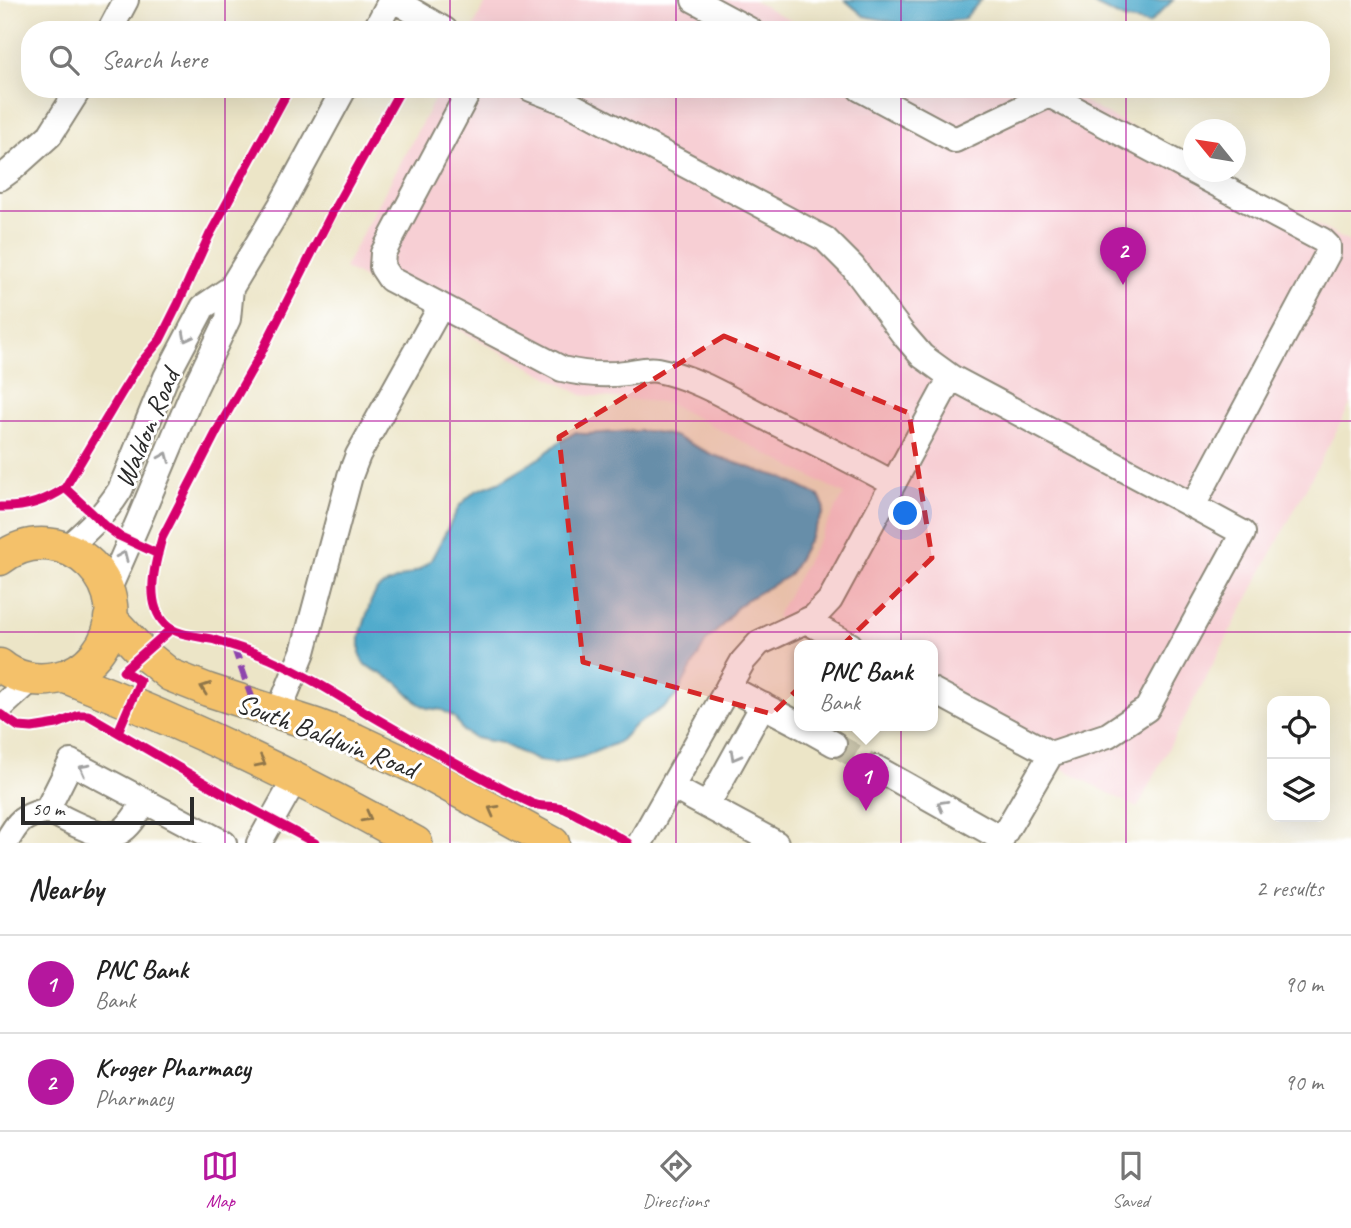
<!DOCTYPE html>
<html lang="en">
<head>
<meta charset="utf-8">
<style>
	body { margin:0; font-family:Caveat,sans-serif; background:#f2f2f2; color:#222 }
	.controls { position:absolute; right:21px; bottom:21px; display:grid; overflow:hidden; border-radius:14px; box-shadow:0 7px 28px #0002 }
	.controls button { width:63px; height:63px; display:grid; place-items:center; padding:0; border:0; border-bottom:2px solid #e0e0e0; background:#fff; color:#222; font:35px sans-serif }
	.compass { position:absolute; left:1183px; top:119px; width:63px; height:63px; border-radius:50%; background:#fff; box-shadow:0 7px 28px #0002; rotate:300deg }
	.scale { position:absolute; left:21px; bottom:18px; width:173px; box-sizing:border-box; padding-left:7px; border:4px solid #2b2b2b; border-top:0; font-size:19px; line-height:24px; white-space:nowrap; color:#2b2b2b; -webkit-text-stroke:5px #fff; paint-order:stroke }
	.you { position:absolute; left:906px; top:514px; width:24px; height:24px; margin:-18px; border:5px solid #fff; border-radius:50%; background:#1a73e8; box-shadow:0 0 0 10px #1a73e833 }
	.badge { display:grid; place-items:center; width:46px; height:46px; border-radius:50%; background:#b5179e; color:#fff; font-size:23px; font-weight:700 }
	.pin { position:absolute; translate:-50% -58px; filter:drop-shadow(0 2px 4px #0008) }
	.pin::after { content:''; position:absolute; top:37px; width:24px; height:21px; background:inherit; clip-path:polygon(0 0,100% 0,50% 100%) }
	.popup { position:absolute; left:794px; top:640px; width:144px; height:91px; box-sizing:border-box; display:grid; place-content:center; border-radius:14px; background:#fff; filter:drop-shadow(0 2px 5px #0005); font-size:23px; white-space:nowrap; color:#767676 }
	.popup b { font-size:26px; color:#222 }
	.popup::after { content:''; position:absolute; left:50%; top:100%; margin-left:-14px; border:14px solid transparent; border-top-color:#fff }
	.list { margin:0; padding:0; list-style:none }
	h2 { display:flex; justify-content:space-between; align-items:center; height:91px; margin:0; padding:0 28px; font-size:30px }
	h2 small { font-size:23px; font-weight:400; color:#767676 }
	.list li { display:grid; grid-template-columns:46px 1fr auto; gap:21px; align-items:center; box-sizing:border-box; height:98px; padding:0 28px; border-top:2px solid #e0e0e0 }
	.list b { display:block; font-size:26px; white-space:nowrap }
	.list p { margin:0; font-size:23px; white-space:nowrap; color:#767676 }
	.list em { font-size:23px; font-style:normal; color:#767676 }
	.icon { flex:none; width:38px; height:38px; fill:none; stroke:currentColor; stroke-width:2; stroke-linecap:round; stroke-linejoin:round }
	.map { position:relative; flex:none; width:1351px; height:843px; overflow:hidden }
	.search { position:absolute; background:#fff; box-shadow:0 7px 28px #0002; left:21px; right:21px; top:21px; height:77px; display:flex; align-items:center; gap:18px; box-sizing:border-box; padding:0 24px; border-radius:28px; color:#767676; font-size:26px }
	.sheet { height:287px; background:#fff }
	nav { display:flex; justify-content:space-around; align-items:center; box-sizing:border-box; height:98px; border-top:2px solid #e0e0e0; background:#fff; font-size:19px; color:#767676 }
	nav a { display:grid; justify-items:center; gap:4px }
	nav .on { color:#b5179e }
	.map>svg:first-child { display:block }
	.built { fill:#f7cfd4 }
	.water { fill:#4ca8ca; stroke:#3c6a7a; stroke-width:2 }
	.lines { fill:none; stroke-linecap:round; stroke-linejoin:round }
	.minor-tunnel { stroke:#c5c0a8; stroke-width:24; stroke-dasharray:24 12; stroke-linecap:butt }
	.minor-casing { stroke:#8c8879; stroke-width:28 }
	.major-casing { stroke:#8c8879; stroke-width:35 }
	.minor { stroke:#fff; stroke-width:24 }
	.major { stroke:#f4c16a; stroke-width:32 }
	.quiet { stroke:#8e44ad; stroke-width:7; stroke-dasharray:14 7; stroke-linecap:butt }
	.cycleway-casing { stroke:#fff; stroke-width:13 }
	.cycleway { stroke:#d6006c; stroke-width:9 }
	.oneway { stroke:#a0a0a0 }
	.oneway2 { stroke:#90764a }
	.marked { fill:#d62828; fill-opacity:0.2; stroke:#d62828; stroke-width:5; stroke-dasharray:14 9; stroke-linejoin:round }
	.grid { fill:none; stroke:#b5179e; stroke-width:2; stroke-opacity:0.55 }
	.labels { text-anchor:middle; stroke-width:6; stroke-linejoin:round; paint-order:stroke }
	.street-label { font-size:28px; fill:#2b2b2b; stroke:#fff }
</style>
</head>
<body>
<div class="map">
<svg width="1351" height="843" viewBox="0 0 1351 843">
	<rect width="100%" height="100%" fill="#fff"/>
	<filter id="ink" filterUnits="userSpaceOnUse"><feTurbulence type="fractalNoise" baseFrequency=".0143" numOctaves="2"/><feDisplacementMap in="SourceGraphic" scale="14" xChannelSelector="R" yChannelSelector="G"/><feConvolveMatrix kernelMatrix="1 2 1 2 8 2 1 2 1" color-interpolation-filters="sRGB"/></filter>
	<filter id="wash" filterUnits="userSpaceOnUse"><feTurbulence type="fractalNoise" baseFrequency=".00686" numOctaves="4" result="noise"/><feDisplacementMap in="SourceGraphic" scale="28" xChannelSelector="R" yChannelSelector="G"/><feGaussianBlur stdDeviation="1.57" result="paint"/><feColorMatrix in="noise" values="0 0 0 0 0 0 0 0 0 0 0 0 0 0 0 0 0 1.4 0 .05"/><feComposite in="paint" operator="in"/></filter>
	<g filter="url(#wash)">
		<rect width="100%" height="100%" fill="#ece5c7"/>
		<path class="built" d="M487,0H752L809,30H472Z
			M440,89H1059L1351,243V403L1137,808L933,700L932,645H828L776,617L844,494L668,403L582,395L344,268Z"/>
		<path class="water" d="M845,0H981L964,19L912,26L864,16Z
			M1085,0H1173L1149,24L1124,19Z
			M634,431H650L674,436L713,455L763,472L781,477L819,496L824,506L823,513L793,569L788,576L746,600L738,606L721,627L707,640L676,696L667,705L634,726L621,740L614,744L582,757L554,763L538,761L501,743L475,738L463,731L455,718L449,714L442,710L427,708L418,703L398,683L364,664L360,655V637L371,601L377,590L382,586L419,570L431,560L460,505L475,491L499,482L541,457L558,443L576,432L584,434Z"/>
	</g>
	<g filter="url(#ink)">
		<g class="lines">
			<path class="minor-tunnel" d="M834,744L876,768"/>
			<g class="minor-casing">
				<path id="minor" d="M394,0L445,30
					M694,0L750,30
					M110,30L126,0
					M375,30L391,0
					M470,89L383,253L382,267L390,279L562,369C583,374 603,376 625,373C635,372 647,368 657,370C699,378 736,403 774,422C813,442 853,461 892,483
					M531,89L568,103L825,239L853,267L903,334L922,356L951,377L830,600L814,617L759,643L743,661L640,843
					M860,89L955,140L1049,95L1322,240L1328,246V253L1193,506L951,377
					M0,178L11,170L50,135L79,89
					M67,548C87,530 106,513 120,490L166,377L203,307L231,288L281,205L344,89
					M108,591L139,520L192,394L228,319L231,288
					M806,621L850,645
					M728,687L800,725
					M932,690L1051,754
					M0,708L32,679
					M278,713L303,652L350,476L358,455L441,306
					M800,725L834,744
					M876,768L1002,839
					M672,787L776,843
					M707,806L763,705
					M47,810L71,762L224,843
					M6,843C18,820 22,817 47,810C64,818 102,842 120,832C131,826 138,812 145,801
					M259,843L295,779
					M999,843L1051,754L1108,735L1147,709L1243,533L1193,506"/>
			</g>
			<g class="major-casing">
				<path id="major" d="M0,559C64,510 146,591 96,654C86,666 71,676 55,678C36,682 15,678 0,665
					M110,618L143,653L170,675L208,690L316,725L356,740L420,770L553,843
					M63,676C184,723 302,779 416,843"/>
			</g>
			<use href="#minor" class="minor"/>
			<use href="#major" class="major"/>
			<path class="quiet" d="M234,647L254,704"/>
			<g class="cycleway-casing">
				<path id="cycleway" d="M401,89L333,211L259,357L219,427L162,538C155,563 144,602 165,624C176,636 200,636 215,640C233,646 252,651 270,659C306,675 339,696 372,716C424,746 477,777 531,803C541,808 552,805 562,808C569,810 575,814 581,817C597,825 613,834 628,843
					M65,488L108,528L119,536L158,554
					M0,507C23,508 46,501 65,488L121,394L139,365L160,340L178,304L209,236L289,89
					M0,714L19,727L32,728L57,724L79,715H88L224,794L315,843
					M118,732L140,681L123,671L171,629"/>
			</g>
			<use href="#cycleway" class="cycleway"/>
		</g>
		<defs><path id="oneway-chevron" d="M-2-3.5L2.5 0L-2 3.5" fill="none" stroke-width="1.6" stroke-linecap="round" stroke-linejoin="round" transform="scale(1.75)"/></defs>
		<g class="oneway">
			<use href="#oneway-chevron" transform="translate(187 337) rotate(118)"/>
			<use href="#oneway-chevron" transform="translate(165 457) rotate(-67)"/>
			<use href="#oneway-chevron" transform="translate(123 556) rotate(-66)"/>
			<use href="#oneway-chevron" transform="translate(735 756) rotate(119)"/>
			<use href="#oneway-chevron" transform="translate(84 769) rotate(-152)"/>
			<use href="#oneway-chevron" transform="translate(942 805) rotate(-151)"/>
		</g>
		<g class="oneway2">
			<use href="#oneway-chevron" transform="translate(205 688) rotate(-160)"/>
			<use href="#oneway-chevron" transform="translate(261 762) rotate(26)"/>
			<use href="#oneway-chevron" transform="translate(493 810) rotate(-151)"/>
			<use href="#oneway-chevron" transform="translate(367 817) rotate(28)"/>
		</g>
	</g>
	<path class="marked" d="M724,336L909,413L932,558L772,714L583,662L559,437Z"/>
	<path class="grid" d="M225,0V30M450,0V30M676,0V30M901,0V30M1126,0V30M225,89V843M450,89V843M676,89V843M901,89V843M1126,89V843M0,211H1351M0,421H1351M0,632H1351"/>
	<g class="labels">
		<g class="street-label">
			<text transform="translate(146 428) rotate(-67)" y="10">Waldon Road</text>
			<text transform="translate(327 735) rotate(21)" y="10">South Baldwin Road</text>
		</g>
	</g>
</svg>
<div class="controls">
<button><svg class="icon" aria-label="locate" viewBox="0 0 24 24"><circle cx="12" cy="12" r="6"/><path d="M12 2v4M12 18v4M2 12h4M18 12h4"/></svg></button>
<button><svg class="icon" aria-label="layers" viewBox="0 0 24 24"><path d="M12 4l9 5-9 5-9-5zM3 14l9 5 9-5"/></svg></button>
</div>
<svg class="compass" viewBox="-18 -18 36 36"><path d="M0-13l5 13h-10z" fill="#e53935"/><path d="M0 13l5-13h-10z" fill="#767676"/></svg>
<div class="scale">50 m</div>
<div class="you"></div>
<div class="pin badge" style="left:866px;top:811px">1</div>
<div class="popup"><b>PNC Bank</b>Bank</div>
<div class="pin badge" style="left:1123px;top:285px">2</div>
<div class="search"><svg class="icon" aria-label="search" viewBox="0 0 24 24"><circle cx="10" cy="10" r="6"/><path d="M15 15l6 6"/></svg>Search here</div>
</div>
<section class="sheet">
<h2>Nearby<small>2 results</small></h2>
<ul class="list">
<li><span class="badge">1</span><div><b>PNC Bank</b><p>Bank</p></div><em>90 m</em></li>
<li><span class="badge">2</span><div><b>Kroger Pharmacy</b><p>Pharmacy</p></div><em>90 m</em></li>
</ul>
</section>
<nav>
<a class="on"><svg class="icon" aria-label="map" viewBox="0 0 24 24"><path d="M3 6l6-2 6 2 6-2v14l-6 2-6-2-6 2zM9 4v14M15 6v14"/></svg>Map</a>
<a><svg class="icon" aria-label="directions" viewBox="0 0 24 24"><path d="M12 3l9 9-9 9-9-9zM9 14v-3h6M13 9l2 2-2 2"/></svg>Directions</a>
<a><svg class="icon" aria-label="saved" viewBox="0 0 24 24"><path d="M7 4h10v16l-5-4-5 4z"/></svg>Saved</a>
</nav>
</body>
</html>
